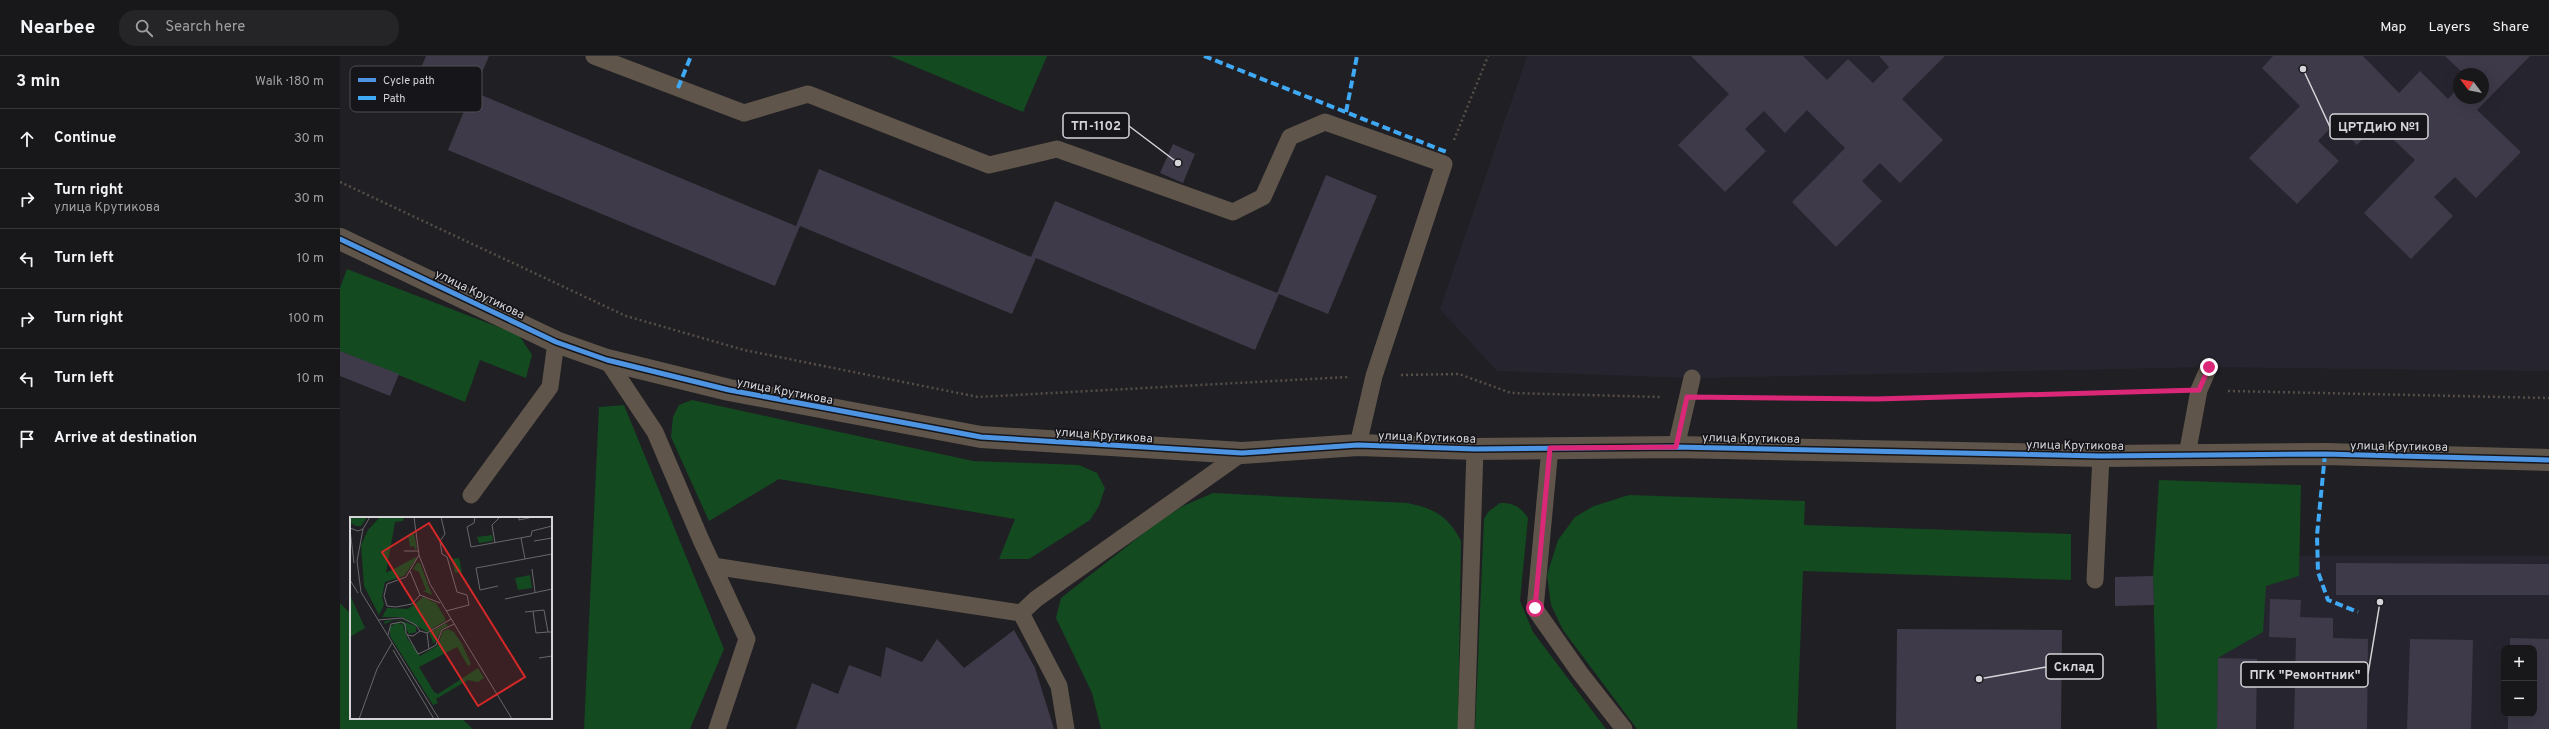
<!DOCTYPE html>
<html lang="en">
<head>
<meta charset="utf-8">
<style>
	body { margin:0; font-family:Overpass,sans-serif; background:#252427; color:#f1f3f6 }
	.controls { position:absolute; right:12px; bottom:12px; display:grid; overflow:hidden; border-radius:8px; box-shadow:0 4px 16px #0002 }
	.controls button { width:36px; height:36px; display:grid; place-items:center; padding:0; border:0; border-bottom:1px solid #363639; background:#18171a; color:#f1f3f6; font:20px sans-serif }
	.compass { position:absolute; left:2113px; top:12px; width:36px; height:36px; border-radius:50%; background:#18171a; box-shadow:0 4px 16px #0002; rotate:302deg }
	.stop { position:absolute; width:12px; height:12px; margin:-9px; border:3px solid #db2777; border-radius:50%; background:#fff }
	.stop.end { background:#db2777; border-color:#fff; box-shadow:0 1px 4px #0008 }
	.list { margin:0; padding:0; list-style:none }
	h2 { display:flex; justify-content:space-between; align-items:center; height:52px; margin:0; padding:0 16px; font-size:17px }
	h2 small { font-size:13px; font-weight:400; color:#9f9fa2 }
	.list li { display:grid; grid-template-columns:26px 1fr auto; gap:12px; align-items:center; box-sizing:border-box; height:60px; padding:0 16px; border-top:1px solid #363639 }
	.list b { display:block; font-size:15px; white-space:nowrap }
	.list p { margin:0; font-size:13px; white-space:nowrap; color:#9f9fa2 }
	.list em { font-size:13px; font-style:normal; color:#9f9fa2 }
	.icon { flex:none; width:22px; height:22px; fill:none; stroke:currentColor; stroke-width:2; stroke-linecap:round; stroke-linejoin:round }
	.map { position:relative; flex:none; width:2209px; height:673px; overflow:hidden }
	header { display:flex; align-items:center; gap:24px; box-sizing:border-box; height:56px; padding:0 20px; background:#18171a; border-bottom:1px solid #363639 }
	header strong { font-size:19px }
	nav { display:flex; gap:22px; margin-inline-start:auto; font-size:14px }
	.search { width:280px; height:36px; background:#252427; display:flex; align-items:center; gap:10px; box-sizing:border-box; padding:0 14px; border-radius:16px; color:#9f9fa2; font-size:15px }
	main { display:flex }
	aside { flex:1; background:#18171a }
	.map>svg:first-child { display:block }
	.built { fill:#26252f; fill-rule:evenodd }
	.green { fill:#134a20 }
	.building { fill:#3e3a49 }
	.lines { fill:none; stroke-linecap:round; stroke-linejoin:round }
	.path { stroke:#564f48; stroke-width:2.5; stroke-dasharray:2 3; stroke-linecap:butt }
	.lane { stroke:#5f554b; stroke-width:17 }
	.street { stroke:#5f554b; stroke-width:22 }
	.quiet { stroke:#3fa9f5; stroke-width:4; stroke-dasharray:8 4; stroke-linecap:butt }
	.cycleway-casing { stroke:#16151a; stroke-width:8 }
	.cycleway { stroke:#4d94e3; stroke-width:5 }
	.route { stroke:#db2777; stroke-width:5 }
	.labels { text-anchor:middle; stroke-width:3.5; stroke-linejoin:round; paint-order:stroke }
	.street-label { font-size:12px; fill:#d5d5d9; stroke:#16151a }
	.inset-road { fill:none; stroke:#68686c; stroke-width:1 }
	.view { fill:#d62828; fill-opacity:0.15; stroke:#d62828; stroke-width:2 }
	.inset-edge { fill:none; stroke:#d5d5d9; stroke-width:2 }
	.key { fill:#16151a; stroke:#4f4f53; stroke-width:1 }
	.key-label { font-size:11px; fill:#d5d5d9 }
	.leader { fill:none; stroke:#d5d5d9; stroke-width:1.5 }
	.callout-dot { fill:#d5d5d9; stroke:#16151a; stroke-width:1.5 }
	.callout { fill:#16151a; stroke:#d5d5d9; stroke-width:1.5 }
	.callout-label { font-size:13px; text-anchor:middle; font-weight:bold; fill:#d5d5d9 }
</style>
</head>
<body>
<header>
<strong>Nearbee</strong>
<div class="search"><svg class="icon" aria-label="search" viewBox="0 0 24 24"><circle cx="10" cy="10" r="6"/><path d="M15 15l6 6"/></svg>Search here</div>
<nav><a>Map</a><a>Layers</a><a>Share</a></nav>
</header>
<main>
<aside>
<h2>3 min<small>Walk · 180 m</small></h2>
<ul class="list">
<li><svg class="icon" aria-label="ahead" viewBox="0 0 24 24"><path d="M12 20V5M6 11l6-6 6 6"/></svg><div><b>Continue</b></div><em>30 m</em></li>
<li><svg class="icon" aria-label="right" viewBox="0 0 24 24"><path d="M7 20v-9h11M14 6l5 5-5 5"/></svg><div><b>Turn right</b><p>улица Крутикова</p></div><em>30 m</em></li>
<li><svg class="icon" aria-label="left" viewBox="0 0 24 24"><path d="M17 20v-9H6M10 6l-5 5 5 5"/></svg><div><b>Turn left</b></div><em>10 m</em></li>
<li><svg class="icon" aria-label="right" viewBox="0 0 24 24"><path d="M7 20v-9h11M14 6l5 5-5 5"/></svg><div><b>Turn right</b></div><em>100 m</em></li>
<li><svg class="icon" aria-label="left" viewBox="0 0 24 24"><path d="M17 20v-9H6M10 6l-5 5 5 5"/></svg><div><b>Turn left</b></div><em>10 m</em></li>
<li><svg class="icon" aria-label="arrive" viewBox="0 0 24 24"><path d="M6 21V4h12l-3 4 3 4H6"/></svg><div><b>Arrive at destination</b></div></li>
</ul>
</aside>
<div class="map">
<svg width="2209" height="673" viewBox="0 0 2209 673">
	<rect width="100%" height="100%" fill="#201f23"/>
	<path class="built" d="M1187,0H2209V315L1869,311L1352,322L1157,315L1100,253ZM2119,18H2143V42H2119Z
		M1873,500H2209V673H1868ZM2164,592H2194V658H2164Z"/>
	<path class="green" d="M550,0H707L683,56Z
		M7,213L179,279L192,299L186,322L140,304L125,346L0,295V232Z
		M352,344L633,405L739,409L757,417L765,432L759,450L750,464L689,503H659L675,463L439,423L369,465L331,381L333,361L339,349Z
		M284,349L384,593L350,673H244L259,351Z
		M1819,424L1961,429L1959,520L1926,530L1923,576L1878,602L1877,673H1817L1813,520Z
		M873,437L1067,447C1094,452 1109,461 1121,485L1118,673H761L752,637L716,562L721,542L814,469L843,450Z
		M1289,439L1465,445L1464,469L1731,478V524L1463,515L1457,673H1297L1223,574L1211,549L1207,519L1218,484L1235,461L1254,450Z
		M1160,447C1173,447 1180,450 1188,462L1180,545L1193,576L1266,673H1135L1144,463L1148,456Z
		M0,547L11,558V662H121L133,673H0Z"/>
	<path class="building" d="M86,0H149L134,36L456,170L479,113L691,201L715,145L937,237L986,119L1037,140L988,258L939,238L915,294L696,202L672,258L460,170L435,230L108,94L131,38L79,16Z
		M1351,0H1463L1487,24L1508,3L1533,27L1549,11L1539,0H1605L1562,43L1603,84L1560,127L1540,107L1522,125L1542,145L1496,191L1452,146L1505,92L1467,54L1445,77L1424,55L1405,73L1426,95L1385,136L1338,89L1389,38Z
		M1933,0H2023L2059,37L2080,15L2108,43L2119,31V42H2143V18H2124L2105,0H2190L2137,54L2181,96L2136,142L2115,121L2094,141L2113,160L2071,203L2024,157L2075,104L2037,68L2017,89L1995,67L1978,85L1999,105L1957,148L1909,102L1960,50L1922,12Z
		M833,88L855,98L843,127L820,117Z
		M0,295L59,318L50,340L0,320Z
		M1996,507L2209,508V539H1996Z
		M1813,520L1814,549L1775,550V521Z
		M1930,543L1961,544L1960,561L1993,562V582L2028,583L2027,673H1954L1956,582L1929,581Z
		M1557,573L1722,574L1721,673H1556Z
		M674,574L695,612L714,673H456L472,627L498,638L509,609L541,621L546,591L582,606L597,583L624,612Z
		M2170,582L2209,583V673H2168V658H2194V592H2170Z
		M2070,583L2133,584L2131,673H2067Z
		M1878,602L1917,603L1916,673H1877Z"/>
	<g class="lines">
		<path class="path" d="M1114,84L1148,0
			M0,126L286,260L404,294L638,341L1008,321
			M1061,319L1119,318L1171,337L1321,341
			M1888,335L2209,342
			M1374,341L1537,343L1833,335"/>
		<path class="lane" d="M254,0L404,57L468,38L649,109L717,93L893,156L923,141L950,81L985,66L1104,108L1034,320L1018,389
			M267,304L315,376L361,484L407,583L377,673
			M1336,391L1352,322
			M1210,392L1195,553L1240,617L1284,673
			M1847,399L1859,334L1869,311
			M131,439L210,331L216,286
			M373,510L681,557L696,543L902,397
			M1755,524L1761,400
			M681,557L719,630L726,673
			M1126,673L1135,393"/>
		<path class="street" d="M0,183L216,286L267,304L389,334L641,381L902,397L1018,389L1135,393L1336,391L1761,400L1985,398L2209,404"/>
		<path class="quiet" d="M864,0L1109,97
			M338,32L351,0
			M1006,56L1017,0
			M1985,398L1977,479L1978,516L1988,544L2018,556"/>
		<g class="cycleway-casing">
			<path id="cycleway" d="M0,183L216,286L267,304L389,334L641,381L902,397L1018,389L1135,393L1336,391L1761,400L1985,398L2209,404"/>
		</g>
		<use href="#cycleway" class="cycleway"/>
	</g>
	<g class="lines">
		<path class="route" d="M1195,552L1210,392L1336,391L1347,341L1536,343L1859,334L1869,311"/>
	</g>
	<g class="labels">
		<g class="street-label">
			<text transform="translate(140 238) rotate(26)" y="4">улица Крутикова</text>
			<text transform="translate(445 335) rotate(11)" y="4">улица Крутикова</text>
			<text transform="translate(764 379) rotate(4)" y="4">улица Крутикова</text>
			<text transform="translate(1087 381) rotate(2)" y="4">улица Крутикова</text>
			<text transform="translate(1411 382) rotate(1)" y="4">улица Крутикова</text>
			<text transform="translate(1735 389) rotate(1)" y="4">улица Крутикова</text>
			<text transform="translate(2059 390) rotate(1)" y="4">улица Крутикова</text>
		</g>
	</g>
	<g transform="translate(10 461)">
		<rect width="202" height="202" fill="#201f23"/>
		<path d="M0,0H16V2L11,9H6L1,6ZM54,0L53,4L45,5L36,56L66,40L67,41L54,59L35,65L32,80L34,88L29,98L14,69L11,28L18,13L29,1ZM64,16L67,31L65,33L64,29L60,30L58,17ZM142,18L143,24L129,26L127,20ZM109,41L112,55L105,56L102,42ZM67,46H70L82,78L73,74L76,73L69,55L63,52ZM180,58L182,71L168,73L165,61ZM0,78L15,111L0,120ZM73,80L86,86L95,101V104L77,115L52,100H32L37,91L58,92ZM45,103L34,107L35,104L49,103L66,109V115L59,117L51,104ZM47,105L53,108L57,121L70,139L87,129L93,114L98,112L104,115L112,127L121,147L118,149L107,130L69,150L84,175L88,177L128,151L134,161L128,165L118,163L86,182L88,186L83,188L40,119V110ZM96,106L98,109L92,112L84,127L79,116Z" fill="#134a20"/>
		<path class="inset-road" d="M64,0L69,38L80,67L162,202M91,0L95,17L90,24L92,37L97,40L107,75L117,78L119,88L96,94M125,0L124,6L117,10L121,30L181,19L182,14L202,9M169,0V3L183,0M0,11L8,14L13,12L20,0M0,12L4,46M13,12L7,44L11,75L89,202M171,21L175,42M184,24L202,21M145,26L142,8L150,0M54,34H68M69,38L56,60L37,67L34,79L37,89L46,90L62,87L70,78M182,52L185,75M60,54L70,78L90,86M0,63L8,76M148,69L130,73L126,51L202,37M155,82L202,72M183,94L186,116L198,115M175,95L194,93L198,115H202M28,103L52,101L66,108L70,114L77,116L79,132L68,137L56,116L55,107L51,105L41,107L38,118M77,116L101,102M57,118L63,119L70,114M79,132L86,128L92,113L104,107M43,133L84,202M189,141L202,139M9,202L27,152L42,126"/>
		<path class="view" d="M79,6L175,160L128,189L32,35Z"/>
		<rect width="202" height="202" class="inset-edge"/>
	</g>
	<rect x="10" y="10" width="132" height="46" rx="6" class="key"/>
	<rect x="18" y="22" width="18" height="4" fill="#4d94e3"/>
	<rect x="18" y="40" width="18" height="4" fill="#3fa9f5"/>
	<g class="key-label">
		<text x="43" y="28">Cycle path</text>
		<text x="43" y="46">Path</text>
	</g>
	<path class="leader" d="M838 107L789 70M1963 13L1990 71M1639 623L1706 611M2040 546L2028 618"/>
	<g class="callout-dot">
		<circle cx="838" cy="107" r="4"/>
		<circle cx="1963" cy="13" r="4"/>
		<circle cx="1639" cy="623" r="4"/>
		<circle cx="2040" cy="546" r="4"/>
	</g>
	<g class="callout">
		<rect x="723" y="57" width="66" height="25" rx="4"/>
		<rect x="1990" y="58" width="98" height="25" rx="4"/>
		<rect x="1706" y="598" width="57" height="25" rx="4"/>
		<rect x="1901" y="606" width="127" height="25" rx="4"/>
	</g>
	<g class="callout-label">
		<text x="756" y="74">ТП-1102</text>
		<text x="2039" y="75">ЦРТДиЮ №1</text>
		<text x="1734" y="615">Склад</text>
		<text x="1965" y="623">ПГК "Ремонтник"</text>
	</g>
</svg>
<div class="controls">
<button>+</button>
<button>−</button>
</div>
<svg class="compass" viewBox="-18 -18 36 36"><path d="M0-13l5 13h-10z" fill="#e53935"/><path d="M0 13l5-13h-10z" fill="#9f9fa2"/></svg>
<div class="stop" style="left:1195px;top:552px"></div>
<div class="stop end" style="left:1869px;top:311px"></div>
</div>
</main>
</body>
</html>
